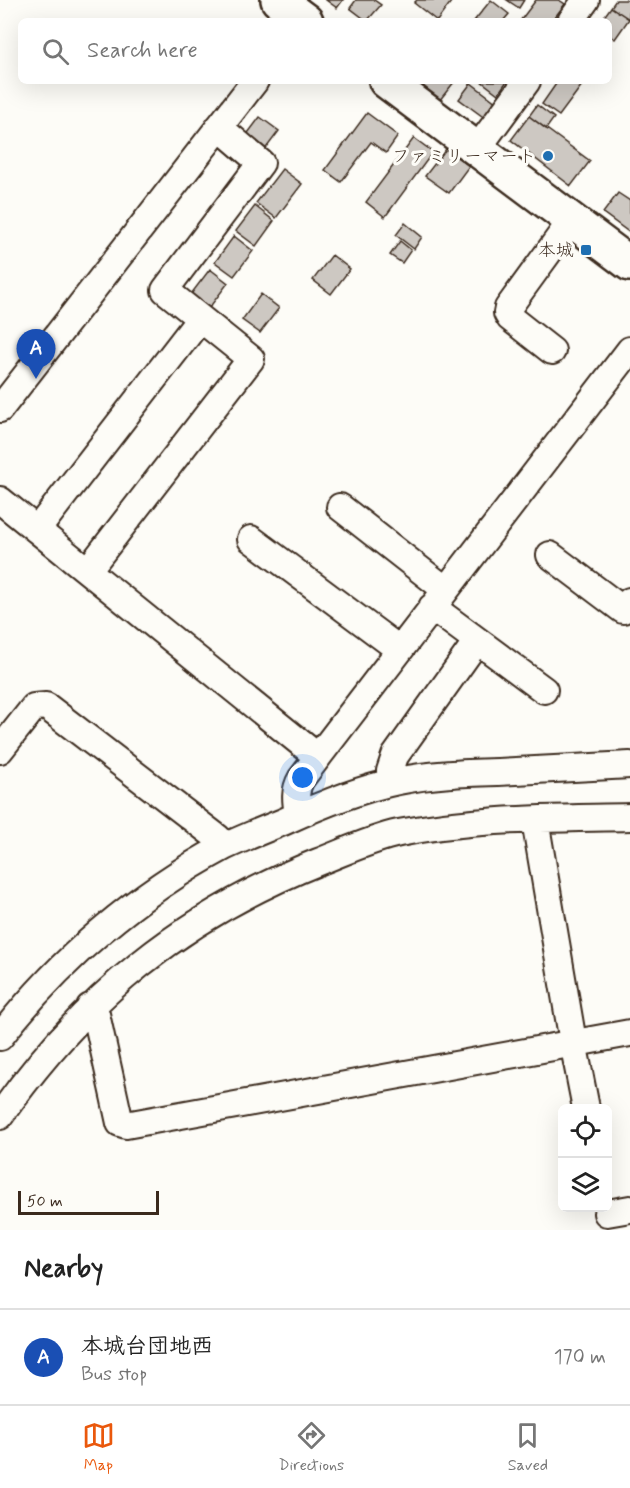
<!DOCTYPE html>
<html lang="en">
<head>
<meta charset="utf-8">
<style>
	body { margin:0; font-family:Mynerve,"Klee One",sans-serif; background:#f6f6f6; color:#222 }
	.controls { position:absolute; right:18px; bottom:18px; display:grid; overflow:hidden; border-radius:9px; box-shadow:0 6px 24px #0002 }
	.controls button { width:54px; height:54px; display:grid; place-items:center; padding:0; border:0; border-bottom:2px solid #e0e0e0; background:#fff; color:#222; font:30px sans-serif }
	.scale { position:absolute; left:18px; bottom:15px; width:141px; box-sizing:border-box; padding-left:6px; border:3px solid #3b2a1e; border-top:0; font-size:16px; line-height:21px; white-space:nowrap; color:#3b2a1e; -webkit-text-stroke:4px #fdfcf7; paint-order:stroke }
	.you { position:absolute; left:303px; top:778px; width:21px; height:21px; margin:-15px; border:4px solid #fff; border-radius:50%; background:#1a73e8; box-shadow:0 0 0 9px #1a73e833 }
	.badge { display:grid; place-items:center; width:39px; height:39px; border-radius:50%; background:#ea580c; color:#fff; font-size:20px; font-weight:700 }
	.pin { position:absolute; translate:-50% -50px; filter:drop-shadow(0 2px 3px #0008) }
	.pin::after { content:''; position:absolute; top:32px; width:21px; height:18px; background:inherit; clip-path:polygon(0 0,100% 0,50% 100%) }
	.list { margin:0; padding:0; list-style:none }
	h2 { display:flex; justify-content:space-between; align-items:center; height:78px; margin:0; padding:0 24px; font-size:26px }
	h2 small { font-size:20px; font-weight:400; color:#767676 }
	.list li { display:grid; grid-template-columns:39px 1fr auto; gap:18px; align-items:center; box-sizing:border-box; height:96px; padding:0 24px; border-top:2px solid #e0e0e0 }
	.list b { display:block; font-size:22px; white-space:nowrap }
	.list p { margin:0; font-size:20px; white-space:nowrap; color:#767676 }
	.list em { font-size:20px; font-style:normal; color:#767676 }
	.icon { flex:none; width:33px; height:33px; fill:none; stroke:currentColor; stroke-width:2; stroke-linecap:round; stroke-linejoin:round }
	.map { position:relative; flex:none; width:630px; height:1230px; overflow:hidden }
	.search { position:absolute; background:#fff; box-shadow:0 6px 24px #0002; left:18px; right:18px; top:18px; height:66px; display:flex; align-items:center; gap:15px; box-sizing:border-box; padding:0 21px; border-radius:9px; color:#767676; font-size:22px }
	.sheet { height:174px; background:#fff }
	nav { display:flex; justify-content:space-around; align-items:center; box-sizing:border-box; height:84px; border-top:2px solid #e0e0e0; background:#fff; font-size:16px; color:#767676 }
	nav a { display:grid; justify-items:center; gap:3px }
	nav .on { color:#ea580c }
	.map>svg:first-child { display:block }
	.building { fill:#cdc8c2; stroke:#3b2a1e; stroke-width:1.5 }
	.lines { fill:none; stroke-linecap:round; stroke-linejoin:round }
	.minor-casing { stroke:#3b2a1e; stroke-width:30 }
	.major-casing { stroke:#3b2a1e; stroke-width:38 }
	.minor { stroke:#fdfcf7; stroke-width:26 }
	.major { stroke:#fdfcf7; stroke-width:33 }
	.poi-dot { fill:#1f6fb2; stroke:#fdfcf7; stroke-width:2 }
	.labels { text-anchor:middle; stroke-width:6; stroke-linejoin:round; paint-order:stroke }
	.poi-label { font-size:18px; fill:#3b2a1e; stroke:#fdfcf7; text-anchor:end }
</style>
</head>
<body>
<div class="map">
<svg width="630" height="1230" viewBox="0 0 630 1230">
	<rect width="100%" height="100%" fill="#fdfcf7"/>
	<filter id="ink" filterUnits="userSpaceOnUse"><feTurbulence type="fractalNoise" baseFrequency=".0167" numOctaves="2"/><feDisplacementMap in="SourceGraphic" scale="12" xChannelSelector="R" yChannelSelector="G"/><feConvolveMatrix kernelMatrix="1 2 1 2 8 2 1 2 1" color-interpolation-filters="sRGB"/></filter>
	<g filter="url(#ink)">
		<path class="building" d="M326,0H343L337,8Z
			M356,0H374L381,5L367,21L350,8Z
			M417,0H448L451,2L437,21L414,3Z
			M491,0L509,14L503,21H474Z
			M507,0H524L519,8Z
			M536,0H559L565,4L552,21H520Z
			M616,0H630L629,19L611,7Z
			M611,7L629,19L615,39L609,35V21H601Z
			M427,81H455L439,101L422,87Z
			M481,81H507L498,94Z
			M558,81H585L559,116L542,104Z
			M471,83L497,103L486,119L459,99Z
			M537,105L554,118L546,129L529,116Z
			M367,113L398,136L386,153L371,142L341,182L325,170Z
			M529,116L590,161L571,186L511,140Z
			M260,117L279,131L264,151L245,137Z
			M414,138L433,152L385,217L366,202Z
			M446,149L469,166L449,193L425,176Z
			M282,169L302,184L276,218L256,203Z
			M618,193L630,201V233L603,213Z
			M255,206L274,221L256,246L236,231Z
			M405,223L422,237L414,249L396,235Z
			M234,236L253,251L234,276L215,262Z
			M400,241L411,250L402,263L390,255Z
			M332,255L350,269L331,294L313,280Z
			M210,269L228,283L209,308L191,294Z
			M261,294L279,308L260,333L242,320Z"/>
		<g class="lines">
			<g class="minor-casing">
				<path id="minor" d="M571,21L586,0
					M477,149L527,81
					M552,351L510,318L507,313L508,308L572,220
					M0,409L255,81
					M0,500L318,757
					M340,507L446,590
					M37,530L200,319
					M251,539L400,650
					M550,555L623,610L630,601
					M88,570L251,359L165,290L261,163L219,127
					M432,607L544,690
					M0,750L34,707L46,706L218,838L224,847
					M392,782L390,771L395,756L477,641
					M298,815C296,802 294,791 301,779L630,350
					M535,820L573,1042L586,1108
					M90,1007L96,1014L120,1123L126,1125L630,1033
					M0,1037C59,960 138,893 224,847C243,838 263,830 283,822C320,805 359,789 398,781C431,774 465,773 498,772C542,770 586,767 630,765
					M0,1116C83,997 183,916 318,862C344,852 371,839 399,833C475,818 553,819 630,817
					M607,1213L630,1209"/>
			</g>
			<g class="major-casing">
				<path id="major" d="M278,0L306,21
					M386,81L630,264"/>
			</g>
			<use href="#minor" class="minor"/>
			<use href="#major" class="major"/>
		</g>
	</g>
	<g class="poi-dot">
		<circle cx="548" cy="156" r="6"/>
		<rect x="580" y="244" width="12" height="12" rx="3"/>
	</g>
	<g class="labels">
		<g class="poi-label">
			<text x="536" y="162">ファミリーマート</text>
			<text x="574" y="256">本城</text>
		</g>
	</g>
</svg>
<div class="controls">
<button><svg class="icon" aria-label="locate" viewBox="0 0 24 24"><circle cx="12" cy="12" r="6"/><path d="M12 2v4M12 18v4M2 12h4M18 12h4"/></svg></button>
<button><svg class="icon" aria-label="layers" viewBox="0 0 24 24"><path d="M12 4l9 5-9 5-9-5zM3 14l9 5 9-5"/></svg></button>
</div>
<div class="scale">50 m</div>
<div class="you"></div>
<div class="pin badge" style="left:36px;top:379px;background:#1a4fb4">A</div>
<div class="search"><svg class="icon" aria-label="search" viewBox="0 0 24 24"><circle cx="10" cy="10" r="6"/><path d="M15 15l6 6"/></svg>Search here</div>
</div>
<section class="sheet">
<h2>Nearby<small></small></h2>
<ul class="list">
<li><span class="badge" style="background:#1a4fb4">A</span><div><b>本城台団地西</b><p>Bus stop</p></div><em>170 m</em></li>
</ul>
</section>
<nav>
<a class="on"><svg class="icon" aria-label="map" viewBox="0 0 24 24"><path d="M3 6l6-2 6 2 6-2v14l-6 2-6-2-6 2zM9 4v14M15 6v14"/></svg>Map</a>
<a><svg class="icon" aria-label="directions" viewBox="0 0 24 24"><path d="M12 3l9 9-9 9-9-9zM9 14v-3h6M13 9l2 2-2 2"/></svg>Directions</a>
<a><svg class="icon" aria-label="saved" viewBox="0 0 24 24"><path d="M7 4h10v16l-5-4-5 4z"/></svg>Saved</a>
</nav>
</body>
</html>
